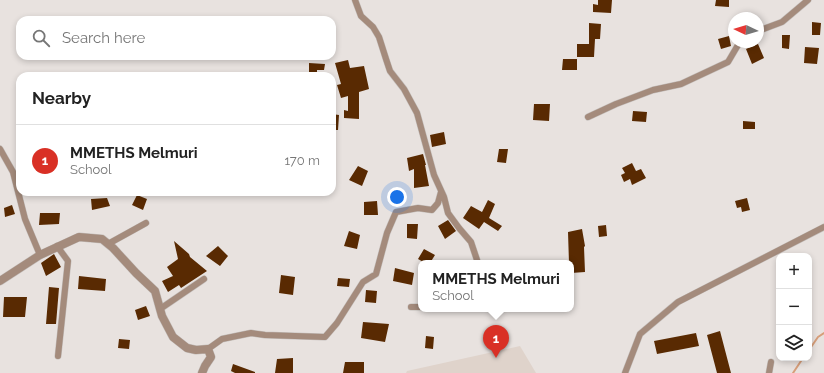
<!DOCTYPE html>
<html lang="en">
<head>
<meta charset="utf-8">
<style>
	body { margin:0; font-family:Raleway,sans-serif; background:#f2f2f2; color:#222 }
	.controls { position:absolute; right:12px; bottom:12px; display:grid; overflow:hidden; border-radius:8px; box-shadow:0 2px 6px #0003 }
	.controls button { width:36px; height:36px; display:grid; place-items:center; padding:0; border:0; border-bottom:1px solid #e0e0e0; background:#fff; color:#222; font:20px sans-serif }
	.compass { position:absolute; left:728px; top:12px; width:36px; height:36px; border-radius:50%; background:#fff; box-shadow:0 2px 6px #0003; rotate:274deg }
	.you { position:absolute; left:397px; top:197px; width:14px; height:14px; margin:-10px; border:3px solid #fff; border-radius:50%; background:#1a73e8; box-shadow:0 0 0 6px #1a73e833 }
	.badge { display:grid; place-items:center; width:26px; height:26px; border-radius:50%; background:#d93025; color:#fff; font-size:13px; font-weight:700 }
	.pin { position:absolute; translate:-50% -33px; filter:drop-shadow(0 1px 2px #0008) }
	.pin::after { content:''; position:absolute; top:21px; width:14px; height:12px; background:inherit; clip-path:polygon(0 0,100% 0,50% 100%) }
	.popup { position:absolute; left:418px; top:260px; width:156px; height:52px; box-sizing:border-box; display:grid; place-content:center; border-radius:8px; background:#fff; filter:drop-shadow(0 1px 3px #0005); font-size:13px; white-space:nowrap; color:#767676 }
	.popup b { font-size:15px; color:#222 }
	.popup::after { content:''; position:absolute; left:50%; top:100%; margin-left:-8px; border:8px solid transparent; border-top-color:#fff }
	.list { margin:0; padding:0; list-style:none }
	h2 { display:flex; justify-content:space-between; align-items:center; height:52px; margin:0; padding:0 16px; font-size:17px }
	h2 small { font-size:13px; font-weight:400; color:#767676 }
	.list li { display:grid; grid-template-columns:26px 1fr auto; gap:12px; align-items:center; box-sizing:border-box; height:72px; padding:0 16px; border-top:1px solid #e0e0e0 }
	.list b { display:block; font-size:15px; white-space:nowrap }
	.list p { margin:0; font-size:13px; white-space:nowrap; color:#767676 }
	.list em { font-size:13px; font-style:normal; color:#767676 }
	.icon { flex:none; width:22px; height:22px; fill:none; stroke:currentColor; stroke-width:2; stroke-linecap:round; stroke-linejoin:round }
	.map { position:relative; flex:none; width:824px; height:373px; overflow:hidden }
	.search { position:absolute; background:#fff; box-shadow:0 2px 6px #0003; left:16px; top:16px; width:320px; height:44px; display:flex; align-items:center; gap:10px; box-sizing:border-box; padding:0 14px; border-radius:12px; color:#767676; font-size:15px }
	.panel { position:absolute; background:#fff; box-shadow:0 2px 6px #0003; left:16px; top:72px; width:320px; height:124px; border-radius:12px }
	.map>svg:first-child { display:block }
	.built { fill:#dfd3cb }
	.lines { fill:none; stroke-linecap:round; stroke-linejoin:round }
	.stream { stroke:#d79e7a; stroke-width:2 }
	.building { fill:#592a02 }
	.minor-casing { stroke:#c4bfbc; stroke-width:7 }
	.tertiary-casing { stroke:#c4bfbc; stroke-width:9 }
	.minor { stroke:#a48b7c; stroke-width:6 }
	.tertiary { stroke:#a48b7c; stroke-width:8 }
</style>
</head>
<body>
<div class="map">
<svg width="824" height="373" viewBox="0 0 824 373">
	<rect width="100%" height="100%" fill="#e8e2df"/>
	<path class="built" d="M520,346L536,373H406L407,371Z"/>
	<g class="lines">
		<path class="stream" d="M809,350L818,337L824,333
			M793,373L803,358"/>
	</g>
	<path class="building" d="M598,0H612L611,13L593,12V4L598,5Z
		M716,0H729V7L715,6Z
		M812,22L821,23L820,35H812Z
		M589,23L601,24L600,39H595L594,57H577V44H589Z
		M782,35H790L789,49L782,48Z
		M729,36L731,46L721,49L718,39Z
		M758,44L764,58L752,64L746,49Z
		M805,47L819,48L817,64L804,63Z
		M563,59H577V70H562Z
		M348,60L350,68L364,66L369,89L359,92V119L344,118V110L348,111V96L341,98L337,85L341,84L335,63Z
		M309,63L325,64L324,70H317V76H309Z
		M534,104H550L549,121L533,120Z
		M633,111L647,112L646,122L632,121Z
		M332,114L339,115L338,130H332Z
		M743,121L755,122V129H743Z
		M444,132L446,144L432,147L430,135Z
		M499,149H508L506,163L497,162Z
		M423,154L426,165H425L429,186L414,188V169L409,171L407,158Z
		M632,163L636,171L641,169L646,178L632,185L630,179L624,182L621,175L625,173L622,168Z
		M358,166L368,171L362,186L349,180Z
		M137,195L147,199L143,210L132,205Z
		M107,198L110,206L92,210L91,199Z
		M747,198L750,210L742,212L741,207L737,208L735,201Z
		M488,200L495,204L489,218L502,226L498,231L484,222L479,229L463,218L471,206L482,212Z
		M377,201L378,215H364V202Z
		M12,205L15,214L5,217L4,208Z
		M40,213H60L59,224L39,225Z
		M448,220L456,231L445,239L438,226Z
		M407,224H418L417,239L407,238Z
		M606,225L607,236L599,237L598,226Z
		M582,229L585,246L584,247L585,272L571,273V263H569L568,232Z
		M349,231L360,235L357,249L344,246Z
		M174,241L189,254L190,257L207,271L181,288L179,285L168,292L162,281L173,276L167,267L178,259Z
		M218,246L228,256L220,266L206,256Z
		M424,249L435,255L430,263H425L418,259Z
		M54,254L61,267L46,276L41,263Z
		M395,268L414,273L412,285L393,281Z
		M281,275L295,277L293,295L279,293Z
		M79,276L106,279L105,291L78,289Z
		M338,278L350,279L349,287L337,286Z
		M49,287L59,288L56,324H46Z
		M366,290L377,291L376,303L365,302Z
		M4,297H27L25,317H3Z
		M146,306L150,316L138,320L135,310Z
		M363,322L389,324L385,342L361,338Z
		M720,331L731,373H717L707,335Z
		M696,333L699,346L657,354L654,341Z
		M426,336L434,337L433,349L425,348Z
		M119,339L130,340L129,349L118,348Z
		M293,358V373H275L277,359Z
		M345,362H364V373H343Z
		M233,364L255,372V373H235L231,371Z"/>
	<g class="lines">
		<g class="minor-casing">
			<path id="minor" d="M355,0L361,16L373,27L379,37L386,59L390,71L404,89L417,113L434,175L444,197L448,213L459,228L471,242L478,263
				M758,31L782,22L808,0
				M588,117L616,104L653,90L681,84L728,62L738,45L741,42
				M0,149L13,172L25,219L40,255
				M108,244L146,223
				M57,246L68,261L58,356
				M411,307H421
				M160,309L204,279
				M208,349L222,339L251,333L265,335L325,337L337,323L363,282L376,274L387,233L396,212L418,208L432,210L438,203L441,192
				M625,373L640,334L678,302L824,227
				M769,373L771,362"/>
		</g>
		<g class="tertiary-casing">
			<path id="tertiary" d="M0,281L40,255L79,237L102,239L113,248L136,273L155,291L162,316L173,337L187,348L196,350L208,349L211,357L205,366L202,373"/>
		</g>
		<use href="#minor" class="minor"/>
		<use href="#tertiary" class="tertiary"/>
	</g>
</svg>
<div class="controls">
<button>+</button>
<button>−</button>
<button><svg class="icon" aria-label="layers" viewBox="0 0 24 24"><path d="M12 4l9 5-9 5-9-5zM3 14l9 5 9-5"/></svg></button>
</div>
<svg class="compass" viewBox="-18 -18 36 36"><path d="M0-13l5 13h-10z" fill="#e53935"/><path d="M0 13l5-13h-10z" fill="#767676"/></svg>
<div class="you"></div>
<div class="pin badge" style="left:496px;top:358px">1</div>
<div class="popup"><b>MMETHS Melmuri</b>School</div>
<div class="search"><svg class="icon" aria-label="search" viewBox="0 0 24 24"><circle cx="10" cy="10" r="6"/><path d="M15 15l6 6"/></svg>Search here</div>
<section class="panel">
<h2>Nearby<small></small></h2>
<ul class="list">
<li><span class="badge">1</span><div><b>MMETHS Melmuri</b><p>School</p></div><em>170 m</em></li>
</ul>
</section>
</div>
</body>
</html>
